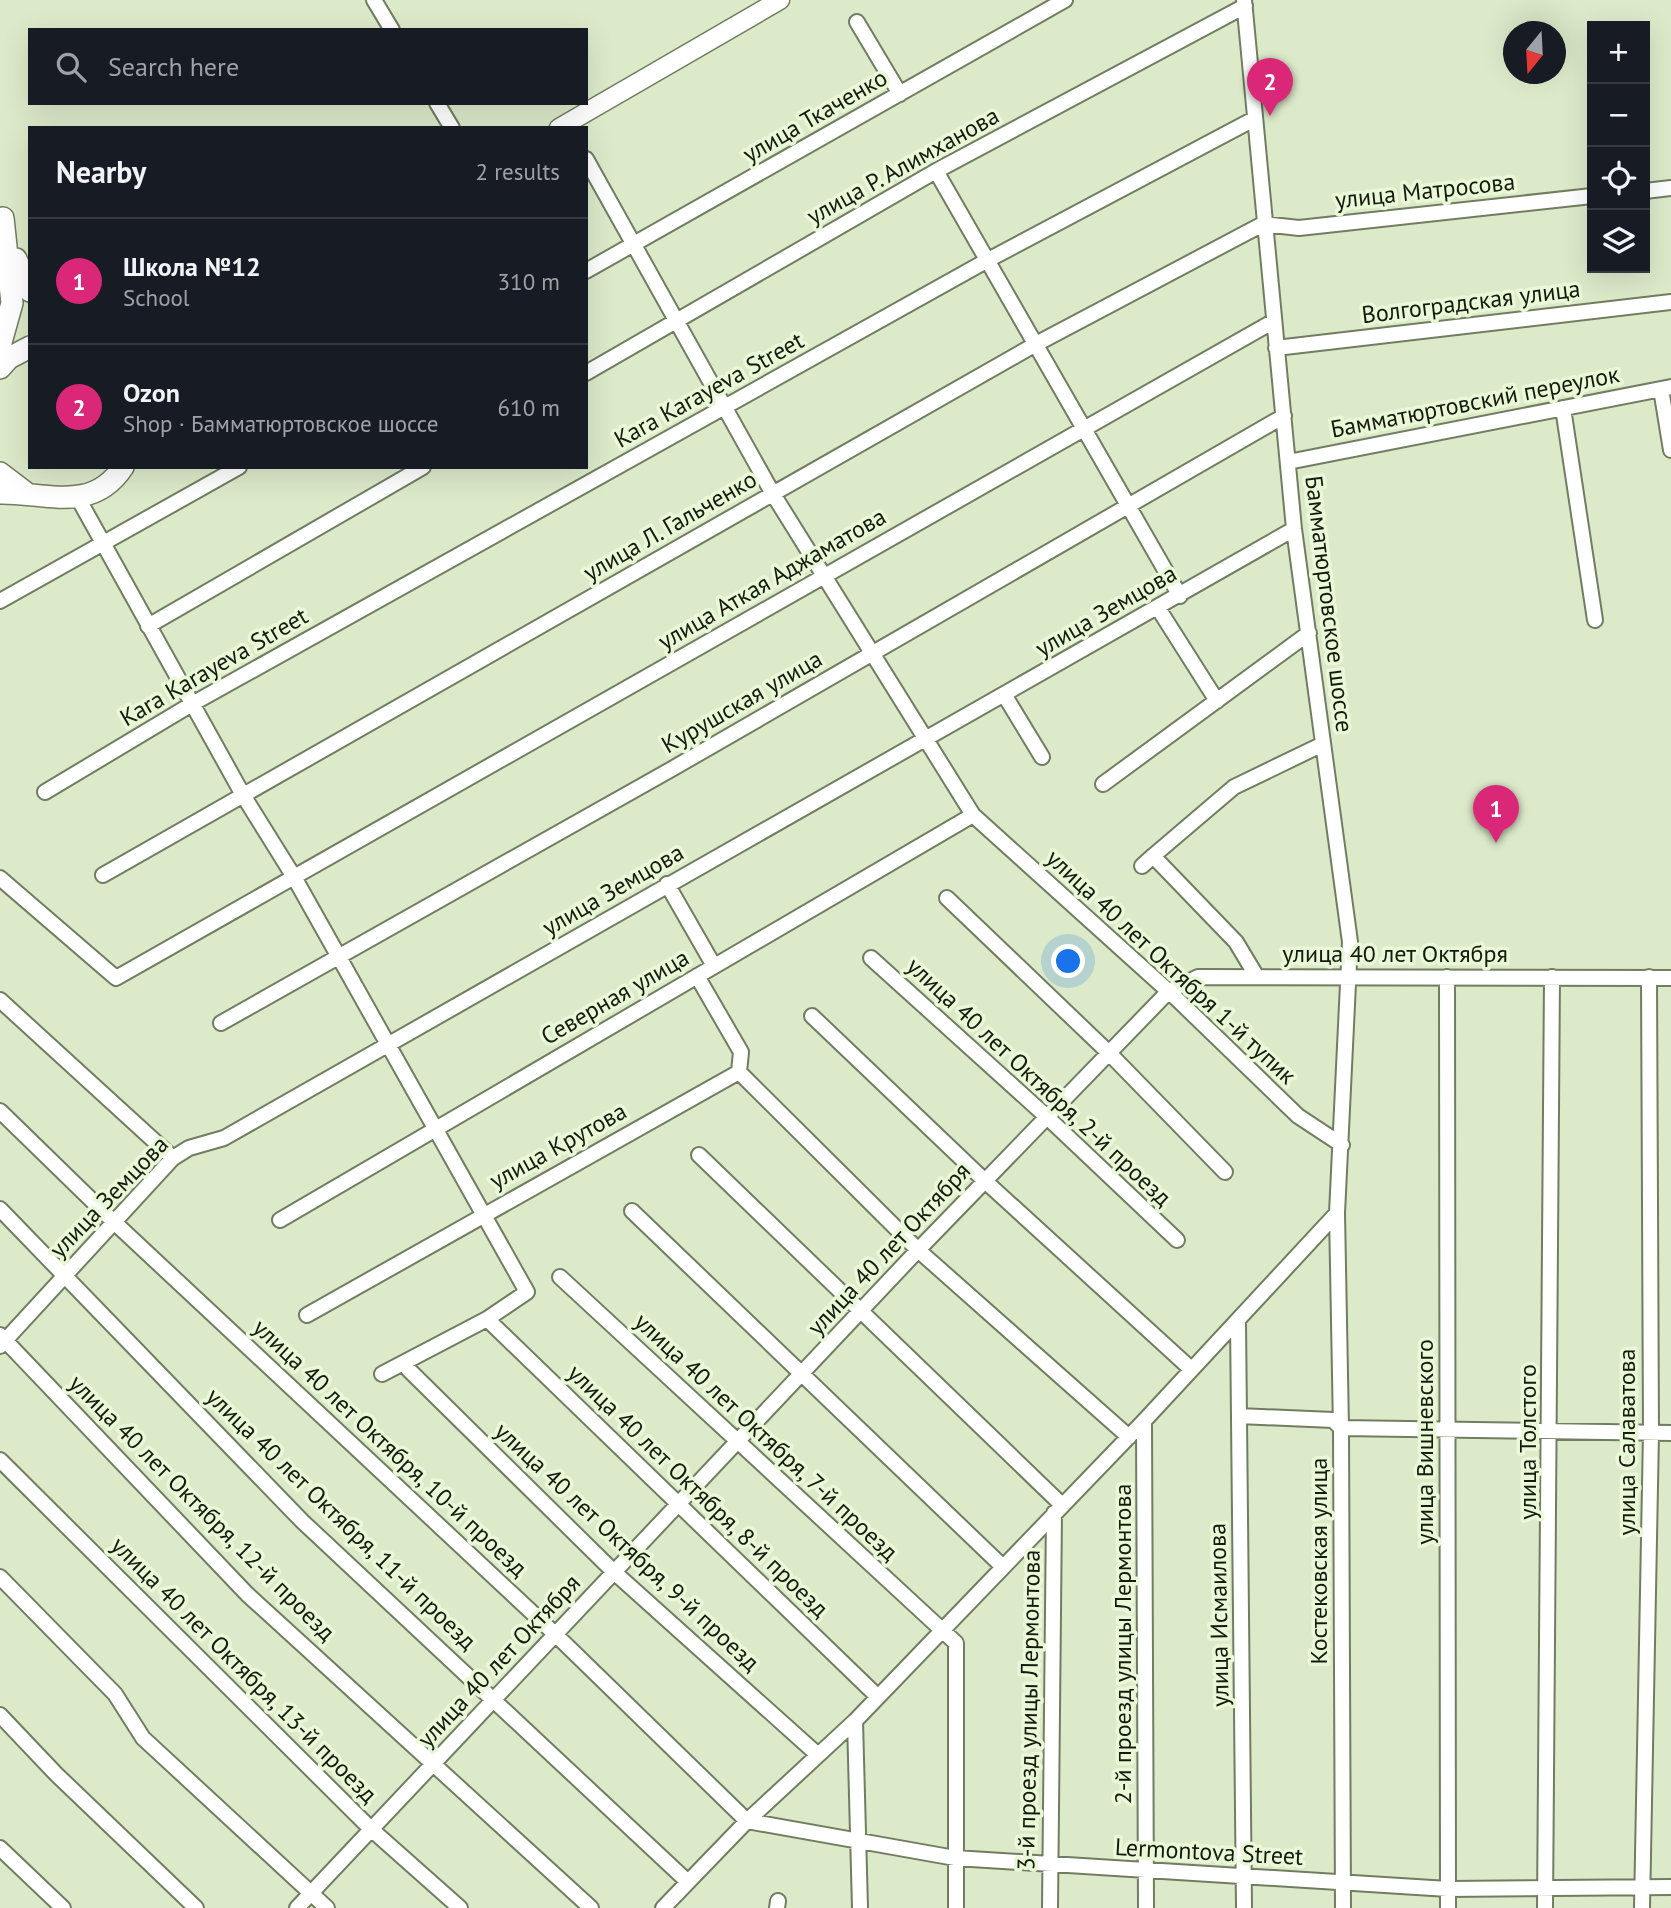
<!DOCTYPE html>
<html lang="en">
<head>
<meta charset="utf-8">
<style>
	body { margin:0; font-family:"PT Sans",sans-serif; background:#242831; color:#f1f3f6 }
	.controls { position:absolute; right:21px; top:21px; display:grid; overflow:hidden; border-radius:0px; box-shadow:0 7px 28px #0002 }
	.controls button { width:63px; height:63px; display:grid; place-items:center; padding:0; border:0; border-bottom:2px solid #363941; background:#171b24; color:#f1f3f6; font:35px sans-serif }
	.compass { position:absolute; left:1503px; top:21px; width:63px; height:63px; border-radius:50%; background:#171b24; box-shadow:0 7px 28px #0002; rotate:198deg }
	.you { position:absolute; left:1069px; top:962px; width:24px; height:24px; margin:-18px; border:5px solid #fff; border-radius:50%; background:#1a73e8; box-shadow:0 0 0 10px #1a73e833 }
	.badge { display:grid; place-items:center; width:46px; height:46px; border-radius:50%; background:#db2777; color:#fff; font-size:23px; font-weight:700 }
	.pin { position:absolute; translate:-50% -58px; filter:drop-shadow(0 2px 4px #0008) }
	.pin::after { content:''; position:absolute; top:37px; width:24px; height:21px; background:inherit; clip-path:polygon(0 0,100% 0,50% 100%) }
	.list { margin:0; padding:0; list-style:none }
	h2 { display:flex; justify-content:space-between; align-items:center; height:91px; margin:0; padding:0 28px; font-size:30px }
	h2 small { font-size:23px; font-weight:400; color:#9ea1a6 }
	.list li { display:grid; grid-template-columns:46px 1fr auto; gap:21px; align-items:center; box-sizing:border-box; height:126px; padding:0 28px; border-top:2px solid #363941 }
	.list b { display:block; font-size:26px; white-space:nowrap }
	.list p { margin:0; font-size:23px; white-space:nowrap; color:#9ea1a6 }
	.list em { font-size:23px; font-style:normal; color:#9ea1a6 }
	.icon { flex:none; width:38px; height:38px; fill:none; stroke:currentColor; stroke-width:2; stroke-linecap:round; stroke-linejoin:round }
	.map { position:relative; flex:none; width:1671px; height:1908px; overflow:hidden }
	.search { position:absolute; background:#171b24; box-shadow:0 7px 28px #0002; left:28px; top:28px; width:560px; height:77px; display:flex; align-items:center; gap:18px; box-sizing:border-box; padding:0 24px; border-radius:0px; color:#9ea1a6; font-size:26px }
	.panel { position:absolute; background:#171b24; box-shadow:0 7px 28px #0002; left:28px; top:126px; width:560px; height:343px; border-radius:0px }
	.map>svg:first-child { display:block }
	.lines { fill:none; stroke-linecap:round; stroke-linejoin:round }
	.minor-casing { stroke:#707d60; stroke-width:18 }
	.major-casing { stroke:#707d60; stroke-width:21 }
	.highway-casing { stroke:#707d60; stroke-width:24 }
	.minor { stroke:#fff; stroke-width:14 }
	.major { stroke:#fff; stroke-width:18 }
	.highway { stroke:#fff; stroke-width:21 }
	.labels { text-anchor:middle; stroke-width:7; stroke-linejoin:round; paint-order:stroke }
	.street-label { font-size:24px; fill:#151a0e; stroke:#e9f8d7 }
</style>
</head>
<body>
<div class="map">
<svg width="1671" height="1908" viewBox="0 0 1671 1908">
	<rect width="100%" height="100%" fill="#dceaca"/>
	<g class="lines">
		<g class="minor-casing">
			<path id="minor" d="M374,0L392,30
				M1244,0L1294,529L1350,942L1337,1213L1341,1428L1343,1908
				M857,22L900,94
				M437,103L452,128
				M586,159L773,494L973,815L1176,998L1298,1116L1342,1145
				M936,171L1180,596
				M1645,191L1671,188
				M586,271L1065,0
				M1276,348L1671,302
				M586,373L936,171L1245,6
				M1661,389L1671,450
				M1563,408L1595,620
				M1288,462L1671,387
				M78,498L243,795L294,877L527,1292L487,1319L382,1374
				M0,601L239,467
				M1158,608L1217,701
				M148,626L423,467
				M1005,696L1042,757
				M1103,784L1309,633
				M45,792L192,704L988,260L1254,119
				M1153,856L1234,787L1323,744
				M1142,866L1153,856L1236,942L1257,977
				M103,875L1036,344L1263,224L1299,228L1592,196
				M0,878L116,978L1274,321
				M667,884L714,966
				M947,898L1109,1053L1225,1172
				M871,958L1047,1117L1177,1240
				M1447,977L1448,1908
				M0,1000L173,1158
				M812,1016L985,1181L1191,1369
				M221,1023L670,770L1284,416
				M739,1072L918,1250L1129,1437
				M0,1111L114,1222L555,1634L747,1821L955,1858L1448,1889L1671,1887
				M699,1155L1062,1505
				M0,1209L303,1522L688,1882
				M632,1211L1002,1566
				M280,1220L973,815
				M560,1277L956,1643V1908
				M307,1315L739,1072L741,1052L697,976
				M487,1319L877,1696
				M1238,1321L1244,1908
				M0,1335L247,1594L591,1908
				M0,1346L173,1158L189,1148L224,1138L1294,529
				M408,1369L614,1572L818,1755
				M1239,1416L1333,1420L1341,1428L1671,1433
				M1144,1421L1146,1908
				M0,1460L371,1829L460,1908
				M0,1577L115,1694L143,1738L327,1908
				M0,1715L56,1774L196,1908
				M855,1721L860,1908
				M0,1848L63,1908
				M297,1908L918,1250L1169,991L1198,977L1671,978
				M663,1908L747,1821L855,1721L1144,1421L1337,1213
				M777,1908L778,1901
				M1050,1908L1054,1513
				M1545,1908L1552,977
				M1642,1908L1651,1433L1649,977"/>
		</g>
		<g class="major-casing">
			<path id="major" d="M559,128L780,0"/>
		</g>
		<g class="highway-casing">
			<path id="highway" d="M16,259L30,291
				M0,346L12,303L3,218
				M0,368L9,358L30,347
				M0,473L25,492
				M0,493C44,492 92,514 123,467"/>
		</g>
		<use href="#minor" class="minor"/>
		<use href="#major" class="major"/>
		<use href="#highway" class="highway"/>
	</g>
	<g class="labels">
		<g class="street-label">
			<text transform="translate(815 116) rotate(-30)" y="8">улица Ткаченко</text>
			<text transform="translate(903 166) rotate(-29)" y="8">улица Р. Алимханова</text>
			<text transform="translate(1425 191) rotate(-6)" y="8">улица Матросова</text>
			<text transform="translate(1471 302) rotate(-7)" y="8">Волгоградская улица</text>
			<text transform="translate(709 390) rotate(-29)" y="8">Kara Karayeva Street</text>
			<text transform="translate(1475 402) rotate(-11)" y="8">Бамматюртовский переулок</text>
			<text transform="translate(670 526) rotate(-30)" y="8">улица Л. Гальченко</text>
			<text transform="translate(772 579) rotate(-30)" y="8">улица Аткая Аджаматова</text>
			<text transform="translate(1329 604) rotate(83)" y="8">Бамматюртовское шоссе</text>
			<text transform="translate(1106 611) rotate(-30)" y="8">улица Земцова</text>
			<text transform="translate(214 667) rotate(-30)" y="8">Kara Karayeva Street</text>
			<text transform="translate(742 702) rotate(-30)" y="8">Курушская улица</text>
			<text transform="translate(613 890) rotate(-30)" y="8">улица Земцова</text>
			<text x="1395" y="962">улица 40 лет Октября</text>
			<text transform="translate(1171 967) rotate(43)" y="8">улица 40 лет Октября 1-й тупик</text>
			<text transform="translate(615 997) rotate(-30)" y="8">Северная улица</text>
			<text transform="translate(1039 1082) rotate(43)" y="8">улица 40 лет Октября, 2-й проезд</text>
			<text transform="translate(558 1146) rotate(-29)" y="8">улица Крутова</text>
			<text transform="translate(109 1197) rotate(-46)" y="8">улица Земцова</text>
			<text transform="translate(889 1249) rotate(-47)" y="8">улица 40 лет Октября</text>
			<text transform="translate(766 1437) rotate(43)" y="8">улица 40 лет Октября, 7-й проезд</text>
			<text transform="translate(1425 1442) rotate(-90)" y="8">улица Вишневского</text>
			<text transform="translate(1528 1442) rotate(-90)" y="8">улица Толстого</text>
			<text transform="translate(1627 1442) rotate(-90)" y="8">улица Салаватова</text>
			<text transform="translate(390 1448) rotate(43)" y="8">улица 40 лет Октября, 10-й проезд</text>
			<text transform="translate(698 1491) rotate(44)" y="8">улица 40 лет Октября, 8-й проезд</text>
			<text transform="translate(202 1508) rotate(45)" y="8">улица 40 лет Октября, 12-й проезд</text>
			<text transform="translate(341 1519) rotate(44)" y="8">улица 40 лет Октября, 11-й проезд</text>
			<text transform="translate(627 1547) rotate(43)" y="8">улица 40 лет Октября, 9-й проезд</text>
			<text transform="translate(1319 1561) rotate(-90)" y="8">Костековская улица</text>
			<text transform="translate(1219 1615) rotate(-91)" y="8">улица Исмаилова</text>
			<text transform="translate(1123 1644) rotate(-90)" y="8">2-й проезд улицы Лермонтова</text>
			<text transform="translate(499 1661) rotate(-47)" y="8">улица 40 лет Октября</text>
			<text transform="translate(244 1670) rotate(45)" y="8">улица 40 лет Октября, 13-й проезд</text>
			<text transform="translate(1029 1710) rotate(-89)" y="8">3-й проезд улицы Лермонтова</text>
			<text transform="translate(1209 1852) rotate(3)" y="8">Lermontova Street</text>
		</g>
	</g>
</svg>
<div class="controls">
<button>+</button>
<button>−</button>
<button><svg class="icon" aria-label="locate" viewBox="0 0 24 24"><circle cx="12" cy="12" r="6"/><path d="M12 2v4M12 18v4M2 12h4M18 12h4"/></svg></button>
<button><svg class="icon" aria-label="layers" viewBox="0 0 24 24"><path d="M12 4l9 5-9 5-9-5zM3 14l9 5 9-5"/></svg></button>
</div>
<svg class="compass" viewBox="-18 -18 36 36"><path d="M0-13l5 13h-10z" fill="#e53935"/><path d="M0 13l5-13h-10z" fill="#9ea1a6"/></svg>
<div class="you"></div>
<div class="pin badge" style="left:1496px;top:843px">1</div>
<div class="pin badge" style="left:1270px;top:116px">2</div>
<div class="search"><svg class="icon" aria-label="search" viewBox="0 0 24 24"><circle cx="10" cy="10" r="6"/><path d="M15 15l6 6"/></svg>Search here</div>
<section class="panel">
<h2>Nearby<small>2 results</small></h2>
<ul class="list">
<li><span class="badge">1</span><div><b>Школа №12</b><p>School</p></div><em>310 m</em></li>
<li><span class="badge">2</span><div><b>Ozon</b><p>Shop · Бамматюртовское шоссе</p></div><em>610 m</em></li>
</ul>
</section>
</div>
</body>
</html>
